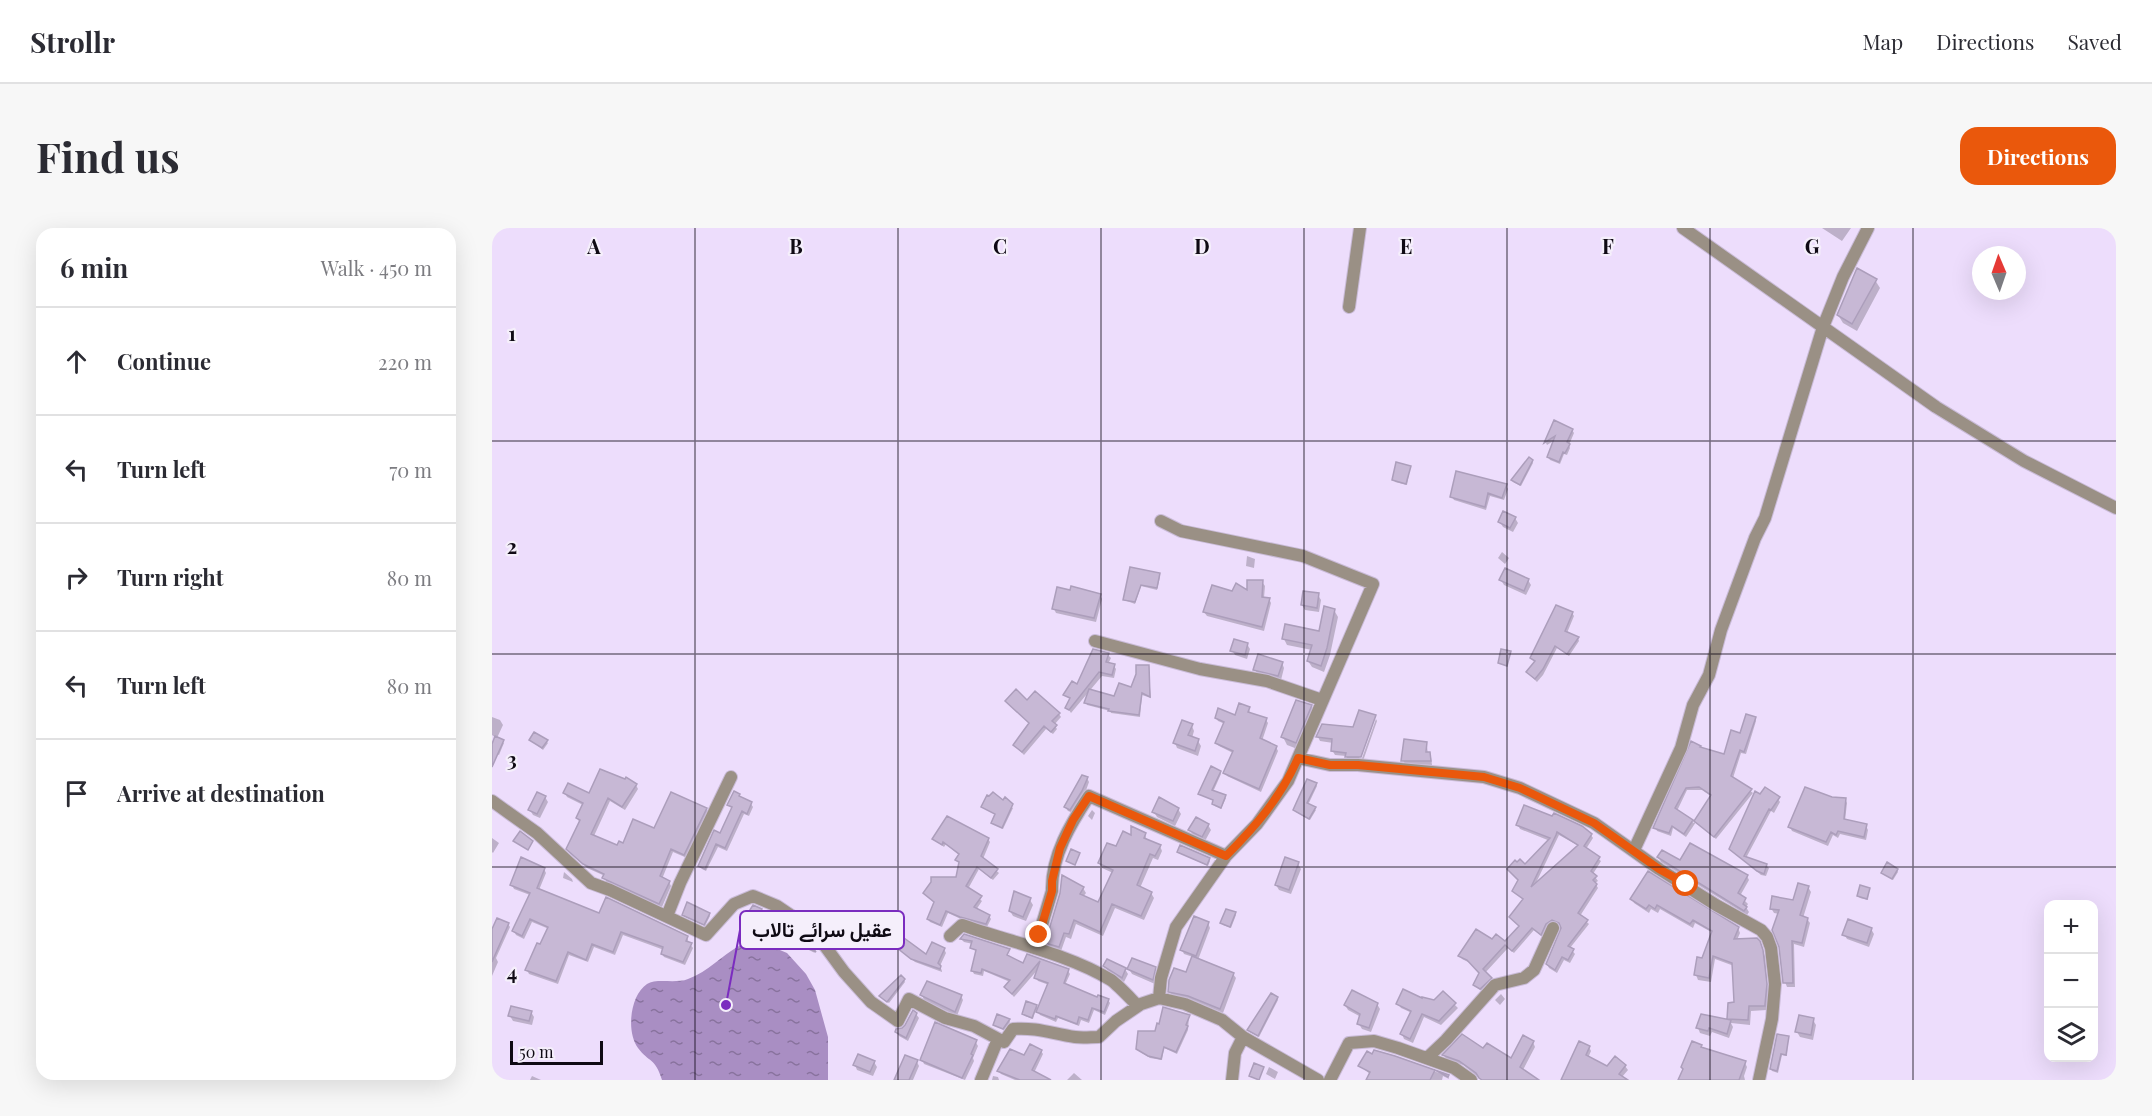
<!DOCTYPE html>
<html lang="en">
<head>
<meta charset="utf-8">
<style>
	body { margin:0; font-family:"Playfair Display",Vazirmatn,serif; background:#f7f7f7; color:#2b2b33 }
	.controls { position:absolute; right:18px; bottom:18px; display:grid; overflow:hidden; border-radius:12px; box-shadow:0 6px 24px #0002 }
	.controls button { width:54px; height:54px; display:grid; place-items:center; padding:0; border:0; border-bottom:2px solid #e1e1e2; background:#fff; color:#2b2b33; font:30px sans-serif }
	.compass { position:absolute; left:1480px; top:18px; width:54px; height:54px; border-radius:50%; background:#fff; box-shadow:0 6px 24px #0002; rotate:358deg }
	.scale { position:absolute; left:18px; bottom:15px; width:93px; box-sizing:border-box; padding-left:6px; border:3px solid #0f0a14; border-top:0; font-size:16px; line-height:21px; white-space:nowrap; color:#0f0a14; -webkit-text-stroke:4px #f5effb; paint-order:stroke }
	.stop { position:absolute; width:18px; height:18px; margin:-14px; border:4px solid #ea580c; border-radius:50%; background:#fff }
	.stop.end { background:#ea580c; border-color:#fff; box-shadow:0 2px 6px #0008 }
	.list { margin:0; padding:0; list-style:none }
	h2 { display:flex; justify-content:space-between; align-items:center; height:78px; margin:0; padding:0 24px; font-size:26px }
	h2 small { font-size:20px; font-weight:400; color:#7c7c81 }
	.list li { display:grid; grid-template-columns:39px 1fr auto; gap:18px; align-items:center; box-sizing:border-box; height:108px; padding:0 24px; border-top:2px solid #e1e1e2 }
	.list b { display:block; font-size:22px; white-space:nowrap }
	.list em { font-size:20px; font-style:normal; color:#7c7c81 }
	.icon { flex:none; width:33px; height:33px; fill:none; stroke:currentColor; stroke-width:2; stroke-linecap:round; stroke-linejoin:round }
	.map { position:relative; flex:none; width:1624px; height:852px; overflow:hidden; border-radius:18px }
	header { display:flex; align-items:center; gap:36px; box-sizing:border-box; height:84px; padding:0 30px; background:#fff; border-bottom:2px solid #e1e1e2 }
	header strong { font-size:28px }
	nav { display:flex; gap:33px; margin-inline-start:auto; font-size:21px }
	.intro { display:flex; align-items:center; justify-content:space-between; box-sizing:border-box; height:144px; padding:0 36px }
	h1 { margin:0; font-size:42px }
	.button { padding:15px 27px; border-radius:18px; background:#ea580c; color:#fff; font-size:21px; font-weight:700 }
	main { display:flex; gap:36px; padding:0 36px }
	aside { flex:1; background:#fff; border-radius:18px; box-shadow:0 6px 24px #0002 }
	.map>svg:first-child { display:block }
	.water { fill:url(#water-ripples) }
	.shadow { fill:#0003; fill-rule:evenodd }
	.building { fill:#c7b8d5; stroke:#ac9ebb; stroke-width:1.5; fill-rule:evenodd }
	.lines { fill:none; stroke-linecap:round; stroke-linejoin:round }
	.street-casing { stroke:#c9bbd7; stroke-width:14 }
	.street { stroke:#9a9085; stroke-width:12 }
	.route { stroke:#ea580c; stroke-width:8 }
	.grid { fill:none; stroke:#0f0a14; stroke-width:1.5; stroke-opacity:0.55 }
	.grid-label { font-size:20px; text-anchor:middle; font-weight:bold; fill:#0f0a14; stroke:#f5effb; stroke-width:4.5; stroke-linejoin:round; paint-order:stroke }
	.leader { fill:none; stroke:#7b2cbf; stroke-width:2 }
	.callout-dot { fill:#7b2cbf; stroke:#f5effb; stroke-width:2 }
	.callout { fill:#f5effb; stroke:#7b2cbf; stroke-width:2 }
	.callout-label { font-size:20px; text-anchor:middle; font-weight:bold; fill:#0f0a14 }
</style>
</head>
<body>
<header>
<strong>Strollr</strong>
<nav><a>Map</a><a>Directions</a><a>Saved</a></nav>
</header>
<div class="intro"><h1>Find us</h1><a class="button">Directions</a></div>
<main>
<aside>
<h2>6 min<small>Walk · 450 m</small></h2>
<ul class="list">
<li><svg class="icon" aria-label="ahead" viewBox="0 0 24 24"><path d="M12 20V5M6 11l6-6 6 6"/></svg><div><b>Continue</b></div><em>220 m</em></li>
<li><svg class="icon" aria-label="left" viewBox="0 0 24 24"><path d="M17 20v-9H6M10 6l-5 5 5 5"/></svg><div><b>Turn left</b></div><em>70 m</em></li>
<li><svg class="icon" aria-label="right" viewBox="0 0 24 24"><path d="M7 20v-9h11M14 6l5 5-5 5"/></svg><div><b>Turn right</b></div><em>80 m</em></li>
<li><svg class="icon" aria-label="left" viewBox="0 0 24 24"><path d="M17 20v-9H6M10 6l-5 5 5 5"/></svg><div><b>Turn left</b></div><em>80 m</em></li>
<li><svg class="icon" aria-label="arrive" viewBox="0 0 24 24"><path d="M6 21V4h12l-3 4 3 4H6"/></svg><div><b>Arrive at destination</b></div></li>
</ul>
</aside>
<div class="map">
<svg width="1624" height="852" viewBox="0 0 1624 852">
	<defs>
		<pattern id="water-ripples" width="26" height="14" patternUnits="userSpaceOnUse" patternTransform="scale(1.5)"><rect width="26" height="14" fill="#a98ec3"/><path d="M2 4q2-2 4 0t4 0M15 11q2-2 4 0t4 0" fill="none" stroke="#88729d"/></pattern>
	</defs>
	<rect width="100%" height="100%" fill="#edddfc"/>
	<path class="water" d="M264,712L295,725L314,746L323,762L336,809V852H170C163,829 157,835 146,820C134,804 138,767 155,756C164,750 184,756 196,751C217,743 229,728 247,718C251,715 259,714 264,712Z"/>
	<path class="shadow" d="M1330,0H1359L1350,13Z
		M1383,52L1388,60L1365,103L1351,95L1346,87Z
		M1063,194L1080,202L1082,205L1077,217L1078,220L1075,227L1072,226L1068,236L1058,232L1056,229L1063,212L1055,217L1054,215Z
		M1040,233L1041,235L1029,258L1021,254L1020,252Z
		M918,240L915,257L903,254L902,252Z
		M1014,258L1016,261L1012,272L998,268L994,282L962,272L960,269Z
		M1023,290L1026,295L1021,304L1011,299L1008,294Z
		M1010,324L1017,330L1013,336L1006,330Z
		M755,328L763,331L762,340L754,338Z
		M639,341L667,347L668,349L665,362L649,358L643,376L632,372Z
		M1009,352H1036L1039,357L1034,367L1012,357Z
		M770,354L773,358L772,370L777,371L779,375L772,403L715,388L712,384L740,365H756Z
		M608,367L610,371L604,394L564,385L562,381Z
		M826,367L829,372L827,384L813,382L810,377Z
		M842,382L846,389L838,427L832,444L820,439L816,433L820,422L795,417L792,411L828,405Z
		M1080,385L1082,388L1075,405L1086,410L1087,413L1077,428L1065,420L1051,447L1045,454L1035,444L1043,434L1040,430Z
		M755,416L758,421L755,431L743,427L740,422Z
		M602,423L616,427L619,430L616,436L622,438L624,441L622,450L610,448L579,485L575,479L579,472L573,467L586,458Z
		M790,435L792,440L789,452L766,447L763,442Z
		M656,438L659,470L650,467L648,489L619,485L618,483L595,477L594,474L623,470L639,461Z
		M515,473L536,474L567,486L569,489L562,497L565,501L561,506L554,501L532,527L522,517L538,496Z
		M819,478L823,486L808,522L795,517L791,509Z
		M757,480L758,486L774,492L776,495L770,513L784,519L786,523L769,564L735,548L733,544L741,525L727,518L724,515L733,496L726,493L724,490L743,489Z
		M0,489L8,492L11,497L5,510L12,515L7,527L0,524L4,510L0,507Z
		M883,489L866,533H857L854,528L843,527L840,522L841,515L828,513L826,509L862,501Z
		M1263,490L1264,493L1254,526L1249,525L1241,550L1261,565L1224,611L1204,594L1194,609L1181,600L1179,608L1165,603L1163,599L1208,519L1210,521L1233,528ZM1195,562H1210L1220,569L1202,595L1185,583Z
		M884,491L885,493L871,533H869Z
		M700,498L702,503L700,510L706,513L709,518L706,528L685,520L683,515Z
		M39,512L54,513L56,515L51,522Z
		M934,516V532L936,519V525L939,529L940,537L913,536L911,532Z
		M728,544L729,546L721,564L734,570L729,581L723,578V573L708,566Z
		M595,550L597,554L592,568L581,585L576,583L573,579Z
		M824,556L825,558L816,577L824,582L818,592L804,584Z
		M144,557L146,561L133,582L118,573L102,608L126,619L214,581L216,585L195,630L181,624L170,651L177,654L179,658L170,679L114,654L113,648L95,640L76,621L88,595L85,590L91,577L75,569L73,565L98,567Z
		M247,567L249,571L259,576L261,579L257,588L252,586L235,623L226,619L214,643L210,641L208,638L229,607L241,581L236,577Z
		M1268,568L1286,571L1288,574L1282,585L1279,583L1254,630L1274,637L1277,640L1274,648L1269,647L1239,621Z
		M53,569L56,574L48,590L41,587L38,582Z
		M1339,570L1353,571L1355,575L1353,593L1374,598L1376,602L1374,612L1348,606L1346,610L1341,607L1336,618L1300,603L1298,599Z
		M511,574L521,580L511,601L501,595L505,587L491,579Z
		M686,581L689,586L683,598L665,589L662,584Z
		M600,582L603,585L600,592L596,588Z
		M716,597L719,602L713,613L701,607L698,602Z
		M1026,597L1099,607L1101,610L1094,621L1109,633L1101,646L1106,653L1103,655L1106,660L1088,688L1097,696L1078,720L1083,726L1078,735L1072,732L1065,745L1057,740L1055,736L1070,698L1062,695L1051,709L1042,702L1022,725L1016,720L993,745L1000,754L991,764L982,757L989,746L978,735L970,731L968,728L1000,713L1013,715L1028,699L1032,672L1021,663L1033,638L1058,613L1028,601ZM1067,607L1087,618L1043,657Z
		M653,606L655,613L668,618L670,623L666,632L661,630L648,660L659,665L662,670L652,692L623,680L611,708L584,696L579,711L574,709L569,723L558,720L555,715L591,660L594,665L591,669L607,676L621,645L610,640L607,635L640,609Z
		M0,610L7,615L1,625L0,624Z
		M442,611H496L498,614L491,631L507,645L501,652L487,641L476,661L490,673L484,682L497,688L499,691L495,699L471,692L456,685L450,699L438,694L436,691L443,675L433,665L465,650L468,636L465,632L468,628L454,616L452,619Z
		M686,624L717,631L718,633L716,638Z
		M1167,630L1255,648L1257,652L1248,668L1256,676L1254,679L1257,684L1255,687L1169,634Z
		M806,636L809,641L799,666L787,662L784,657Z
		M52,641L54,645L47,662L108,687L195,709L197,715L201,720L193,737L172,729L170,726L172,722L131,707L123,727L102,719L96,734L77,727L66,756L37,746L35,742L57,701L40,694L32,711L24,707L22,703L38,667L22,661L20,657Z
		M1405,642L1406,644L1401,652L1390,645Z
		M72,644L80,651L81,654L71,650Z
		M1156,645L1246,700L1248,705L1245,712L1270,720L1273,728L1276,762L1275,782L1259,783L1258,797L1239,795L1241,799L1237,810L1220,804L1218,808L1208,805L1206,800L1210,787L1239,794L1237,790L1243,776L1242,738L1223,731L1219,754L1206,752L1204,747L1221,705L1203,695L1201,700L1168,681L1166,685L1159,681L1157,685L1142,675L1140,671Z
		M1316,659L1319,664L1311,690L1315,691L1318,695L1312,719L1302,716L1303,759H1295L1293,754L1287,686L1282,685L1279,680L1302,674Z
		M1377,661L1376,672L1368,670L1366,668Z
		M538,672L541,677L534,693L521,688L518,683Z
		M269,682L267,691L258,685Z
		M743,685L744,687L739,700L731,697L730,695Z
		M191,686H217L218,688L213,698Z
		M271,694L307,704L323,725L294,711L293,707L273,697Z
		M716,695L718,700L706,732L741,746L744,750L731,785L700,772L680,768L677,763L694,746L701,729L692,726L690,722Z
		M16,696L18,699L4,730L6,734L0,748V703Z
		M1379,701L1382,706L1377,719L1355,711L1352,706Z
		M473,708L515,722L513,735L518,724L516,730L532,737L536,728L576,743L578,746L573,757L606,771L616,772L618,775L613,787L602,782L597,795L589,792L587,798L566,790L564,794L548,787L544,781L541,791L533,788L531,786L544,778L547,783L557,757L546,753L544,750L548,739L522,769L513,759L518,754L492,743L491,748L482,746L480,742L485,724L480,720L481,716L472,714L470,712Z
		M402,716L435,729L452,721L454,725L448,738L450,743V744L423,734Z
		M613,738L633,741L636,746L632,754L616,743Z
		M637,741H662L665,746L663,756L640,746Z
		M412,752L413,754L397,775L390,770L389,768Z
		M951,765L966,780L949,797L932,789L921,815L912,811L910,806L920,785L909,780L906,776L931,772L942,774Z
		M1009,766L1013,771L1008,777L1003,772Z
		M430,767L469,768L471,772L465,788L432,772Z
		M785,770L786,772L767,809L758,804L757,802Z
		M885,776L888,781L879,804L870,801L867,796L869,789L856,782L853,777Z
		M39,784L42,789L40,797L21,793L18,788Z
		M424,786L427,790L416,813L407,808L404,804L410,802Z
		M697,788L696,802L685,826L672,820L670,832L658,830L647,823L646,821L664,804Z
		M517,792L518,794L512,802L503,797Z
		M1321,792L1324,797L1321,812L1308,809L1305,804Z
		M1296,810L1295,828L1290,827L1286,845L1280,843L1279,841Z
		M483,813L486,818L481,830L482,833L473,852L432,836L430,831Z
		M1041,814L1043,819L1031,842L1044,852H990L971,837L954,831L952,827L992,823L1019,832Z
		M1209,818L1211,821L1253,835L1255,839L1252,848L1253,852H1189Z
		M1097,819L1099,823L1096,830L1116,840L1133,838L1136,842L1130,849L1132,852H1070Z
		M549,823L551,826L542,845L555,852H523L509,846L507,843Z
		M883,823L956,848L957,851L951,848L950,852H876L878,846L868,838Z
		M382,834L385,839L381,848L365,842L363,837Z
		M425,834L427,838L421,852H404Z
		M777,839L786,844L783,851L774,846Z
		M582,845L590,852H575Z
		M40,848L49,852H38Z
		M501,848L506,849L507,852H500Z"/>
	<path class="building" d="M1365,40L1385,51L1360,96L1345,87Z
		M1062,192L1081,201L1075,214L1078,216L1073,225L1071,224L1067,234L1055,229L1063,208L1052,215Z
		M1037,229L1041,232L1028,257L1019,252Z
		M904,234L919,238L914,256L900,252Z
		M964,243L1015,256L1010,270L996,265L993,279L958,269Z
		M1011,283L1024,289L1018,300L1006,294Z
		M638,339L668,345L665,360L649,357L643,374L631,372Z
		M1013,340L1037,351L1032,363L1007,352Z
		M755,352H771L770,369L778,370L770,399L711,384L720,357L740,363L744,355L755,362Z
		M579,358L609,366L602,390L560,381L565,359L578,362Z
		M811,363L827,365L825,380L809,377Z
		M1064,377L1081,384L1073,403L1087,409L1075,426L1063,418L1051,441L1043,451L1034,444L1043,433L1038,430Z
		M832,378L843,381L835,420L829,438L815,433L820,417L790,411L793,396L827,403Z
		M742,411L756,415L753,427L738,423Z
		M601,421L617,425L614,434L623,436L620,447L607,444L577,482L573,480L578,470L571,467L580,453L585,456Z
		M1009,421L1019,423L1015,438L1006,435Z
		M766,426L791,434L786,448L761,442Z
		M644,437H657L658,469L650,465L647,487L616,483L617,481L592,475L597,461L622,468L627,455L639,459L644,446Z
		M524,461L535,472L543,463L568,485L560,493L565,497L559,504L552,498L530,524L521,517L537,495L513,473Z
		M804,472L820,477L804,515L789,509Z
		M747,475L758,479L756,484L775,490L768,510L785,518L767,561L731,545L741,523L723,515L732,494L723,490L726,480L743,487Z
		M867,482L884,487L869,529H853L854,525L839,523L840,511L824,509L830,496L861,499Z
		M1254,486L1264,489L1252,524L1248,522L1239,548L1260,561L1222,609L1202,593L1219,567L1207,559L1194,560L1183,580L1201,592L1192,606L1180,598L1177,605L1161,600L1199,513L1209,518L1208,519L1232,526L1239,502L1248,505Z
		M690,492L701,496L696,507L707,511L703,523L681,515Z
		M42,504L56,512L50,520L37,512Z
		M3,508L12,512L0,539V516Z
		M912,511L935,514L934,524H938L939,533H909Z
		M719,538L729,543L720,562L734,567L729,580L720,576L721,572L706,566Z
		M108,541L133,551L134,549L145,556L130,579L116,570L99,606L125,617L127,613L131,615L141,591L162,600L179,564L215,580L192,627L179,621L168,648L178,653L167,676L110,650L112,646L91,636L74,621L88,592L84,590L91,575L71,565L76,555L97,565Z
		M590,547L596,549L590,563L578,582L572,579Z
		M815,551L825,555L815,575L824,579L817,591L801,582Z
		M1273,559L1288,569L1279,582L1277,581L1252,628L1275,636L1272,646L1265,643L1237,621L1263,563L1268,566Z
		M1313,559L1340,569L1354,570L1352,591L1375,596L1372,609L1346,603L1344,607L1339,604L1334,614L1296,599Z
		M242,563L248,566L247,568L260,574L255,586L250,583L233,620L224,616L213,641L206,638L222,602L228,605L240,579L235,577Z
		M45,564L54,568L45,586L36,582Z
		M501,564L511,572L513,569L521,576L510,600L499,595L503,586L489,579L495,567L497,568Z
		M667,569L687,580L681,593L660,584Z
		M1032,577L1060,588L1062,585L1090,598L1100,606L1092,618L1108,629L1099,643L1105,648L1101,652L1105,656L1086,685L1096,692L1076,718L1082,721L1076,732L1070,729L1063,742L1054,736L1069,700L1067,695L1060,692L1054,696L1049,707L1040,700L1020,723L1013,717L991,741L1000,750L988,761L981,757L987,745L975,732L966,728L984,701L1000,711L1004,706L1013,713L1027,698L1017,689L1031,671L1020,663L1026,652L1015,641L1023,632L1025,634L1028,631L1033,636L1058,610L1024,597ZM1065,604L1086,617L1039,659L1064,607Z
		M455,588L497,610L489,628L506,641L499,650L485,639L474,658L490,668L482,679L498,687L494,696L468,689L454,683L448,697L435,691L442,674L431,665L439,654V649H464L467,634L463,632L467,626L451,614L450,617L440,611Z
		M704,589L717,596L710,609L696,602Z
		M639,598L654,605L652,610L669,617L663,628L658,626L645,657L660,664L649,688L620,676L608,704L582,692L577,706L572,705L567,719L553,715L568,665L570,647L592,659L588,666L606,674L621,642L606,635L615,615L624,618L631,603L639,607Z
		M28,603L41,613L36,622L21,613Z
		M1198,615L1256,647L1246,665L1254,670L1251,676L1255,679L1252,683L1165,629L1170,622L1188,632Z
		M688,617L718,630L715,637L685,624Z
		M579,621L588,625L583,637L574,633Z
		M29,629L53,640L45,660L107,685L114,669L196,708L194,713L200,715L191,734L169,726L171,719L129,704L121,724L100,716L94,732L76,724L64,753L33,742L45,715L48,716L56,699L38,691L30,708L20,703L38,665L18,657Z
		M793,629L807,634L797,662L783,657Z
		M1395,634L1406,641L1400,651L1389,645Z
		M1156,643L1247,699L1242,711L1265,710L1268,713L1271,722L1275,756L1273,776V778H1257L1256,792L1235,791L1236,775L1242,774L1240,735L1221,728L1217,750L1202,747L1205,729L1210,730L1220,703L1201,692L1198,696L1165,677L1163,681L1157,677L1154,681L1138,671Z
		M1306,655L1317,658L1308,687L1316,690L1310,715L1300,713L1301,755H1291L1287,719L1280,702L1287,682L1278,681L1280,668L1301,672Z
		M1368,657L1378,660L1375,671L1365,668Z
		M522,663L539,670L531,689L517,683Z
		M195,674L218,685L212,697L190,687Z
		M261,677L270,681L266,690L256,685Z
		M734,681L744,684L738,699L728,695Z
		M274,684L308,703L324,724L291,708L292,705L269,694Z
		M702,688L717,694L704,728L688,722Z
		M5,690L17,695L0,734V701Z
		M1356,691L1380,700L1375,715L1350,707Z
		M472,706L518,721L515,727L531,735L535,726L577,741L572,755L605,769L606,767L617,771L612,784L600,780L596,792L587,789L585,796L564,788L563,791L544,784L556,755L542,750L548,733L520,766L512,759L518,752L490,741L489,745L479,743L484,722L478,720L480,713L468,711Z
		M408,707L434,726L440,714L453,720L446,735L449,738L448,741L419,731L400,716Z
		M700,728L742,745L728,781L696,768L676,764L677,752L682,740L694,744Z
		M640,730L664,739L661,752L635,741Z
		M615,731L634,740L630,750L611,738Z
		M409,747L413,751L395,774L387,768Z
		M435,753L470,767L463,784L428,767Z
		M911,761L930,770V769L942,772L951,763L964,775L947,793L930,786L918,811L908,806L919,783L904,776Z
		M860,762L886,775L877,800L865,796L868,786L852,777Z
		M779,765L786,769L766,808L755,802Z
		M534,773L545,777L540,790L530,786Z
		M19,778L40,783L37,793L16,788Z
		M671,779L698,787L694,797L696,798L684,824L672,819L669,831L656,828L644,821L646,803H663L665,795L667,796Z
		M421,782L425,785L414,810L403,804L404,801L410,800L413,797Z
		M505,786L518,791L511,801L501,797Z
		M1209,786L1239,792L1235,806L1217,800L1216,803L1204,800Z
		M1307,787L1322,790L1319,807L1303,804Z
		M443,794L485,812L479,826L481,827L470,850L428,832Z
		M970,806L991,820L995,815L1019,830L1031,807L1042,813L1028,839L1047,852H990L987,850L984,845L967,833L950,827Z
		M1285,806L1297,808L1294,827L1289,826L1285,843L1278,841Z
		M1087,813L1098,818L1094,827L1115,838L1123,828L1134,837L1127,846L1136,852H1069Z
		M1200,813L1210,817L1209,819L1254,833L1247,852H1186L1191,841L1189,839Z
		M538,816L550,822L540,842L559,852H528L505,843L518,821L532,827Z
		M882,822L903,828L957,847L956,849L943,842L938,852H874L878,844L866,838L875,823L880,826Z
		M366,826L383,833L378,844L361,837Z
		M413,827L426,832L417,852H402Z
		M762,835L772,839L767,852L757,848Z"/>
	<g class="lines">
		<g class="street-casing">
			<path id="street" d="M1191,0L1444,179L1532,233L1624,280
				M857,79L868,0
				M603,413L708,441L775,453L830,472
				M806,530L838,537H866L992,549L1028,560L1102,595L1167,641L1224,677L1269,702L1275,709L1279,720L1283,756L1280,791L1267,852
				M0,573L45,605L99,655L118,662L214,707L242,676L261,668L285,678L322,703L352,744L379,774L406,793L417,771L453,790L482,798L512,814L521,801C545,799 561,806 583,809C591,810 599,809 607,809L624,793L649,776L667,770L693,776L730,792L751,809L826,852
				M1142,622L1189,520L1201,477L1217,447L1229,402L1263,310L1273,290L1331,99L1351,49L1376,0
				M175,688L188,655L239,549
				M458,708L470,697C518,714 576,726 619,752C626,757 639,771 646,778
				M543,720L560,663C559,628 579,595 597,568L734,628
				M667,770L669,750L684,699L734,628L765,596L796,553L881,356L811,328L689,303L669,293
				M935,830L954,812L1003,757L1032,750L1042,742L1061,700
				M489,852L506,811
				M740,852L743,825L751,809
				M838,852L857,815L882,813L906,820L962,840L979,852"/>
		</g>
		<use href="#street" class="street"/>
	</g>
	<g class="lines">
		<path class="route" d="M547,707L560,663V653L568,620L581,592L597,568L734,628C764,598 789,569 806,530L838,537H866L992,549L1028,560L1102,595L1167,641L1194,656"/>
	</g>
	<path class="grid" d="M203,0V852M406,0V852M609,0V852M812,0V852M1015,0V852M1218,0V852M1421,0V852M0,213H1624M0,426H1624M0,639H1624"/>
	<g class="grid-label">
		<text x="102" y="26">A</text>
		<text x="304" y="26">B</text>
		<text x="508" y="26">C</text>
		<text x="710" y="26">D</text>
		<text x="914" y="26">E</text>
		<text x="1116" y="26">F</text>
		<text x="1320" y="26">G</text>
		<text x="20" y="113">1</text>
		<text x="20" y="326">2</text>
		<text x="20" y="539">3</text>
		<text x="20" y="752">4</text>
	</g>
	<path class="leader" d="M234 777L248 702"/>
	<circle class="callout-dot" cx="234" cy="777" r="6"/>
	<rect class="callout" x="248" y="683" width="164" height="38" rx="6"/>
	<g class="callout-label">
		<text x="330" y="709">عقیل سرائے تالاب</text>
	</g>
</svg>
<div class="controls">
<button>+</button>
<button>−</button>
<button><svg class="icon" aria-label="layers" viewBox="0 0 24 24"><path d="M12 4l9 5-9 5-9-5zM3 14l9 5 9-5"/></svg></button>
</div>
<svg class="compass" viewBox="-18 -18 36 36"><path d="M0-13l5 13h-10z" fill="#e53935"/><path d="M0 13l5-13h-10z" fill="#7c7c81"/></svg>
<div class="scale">50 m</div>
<div class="stop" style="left:1194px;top:656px"></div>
<div class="stop end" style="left:547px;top:707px"></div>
</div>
</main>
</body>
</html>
